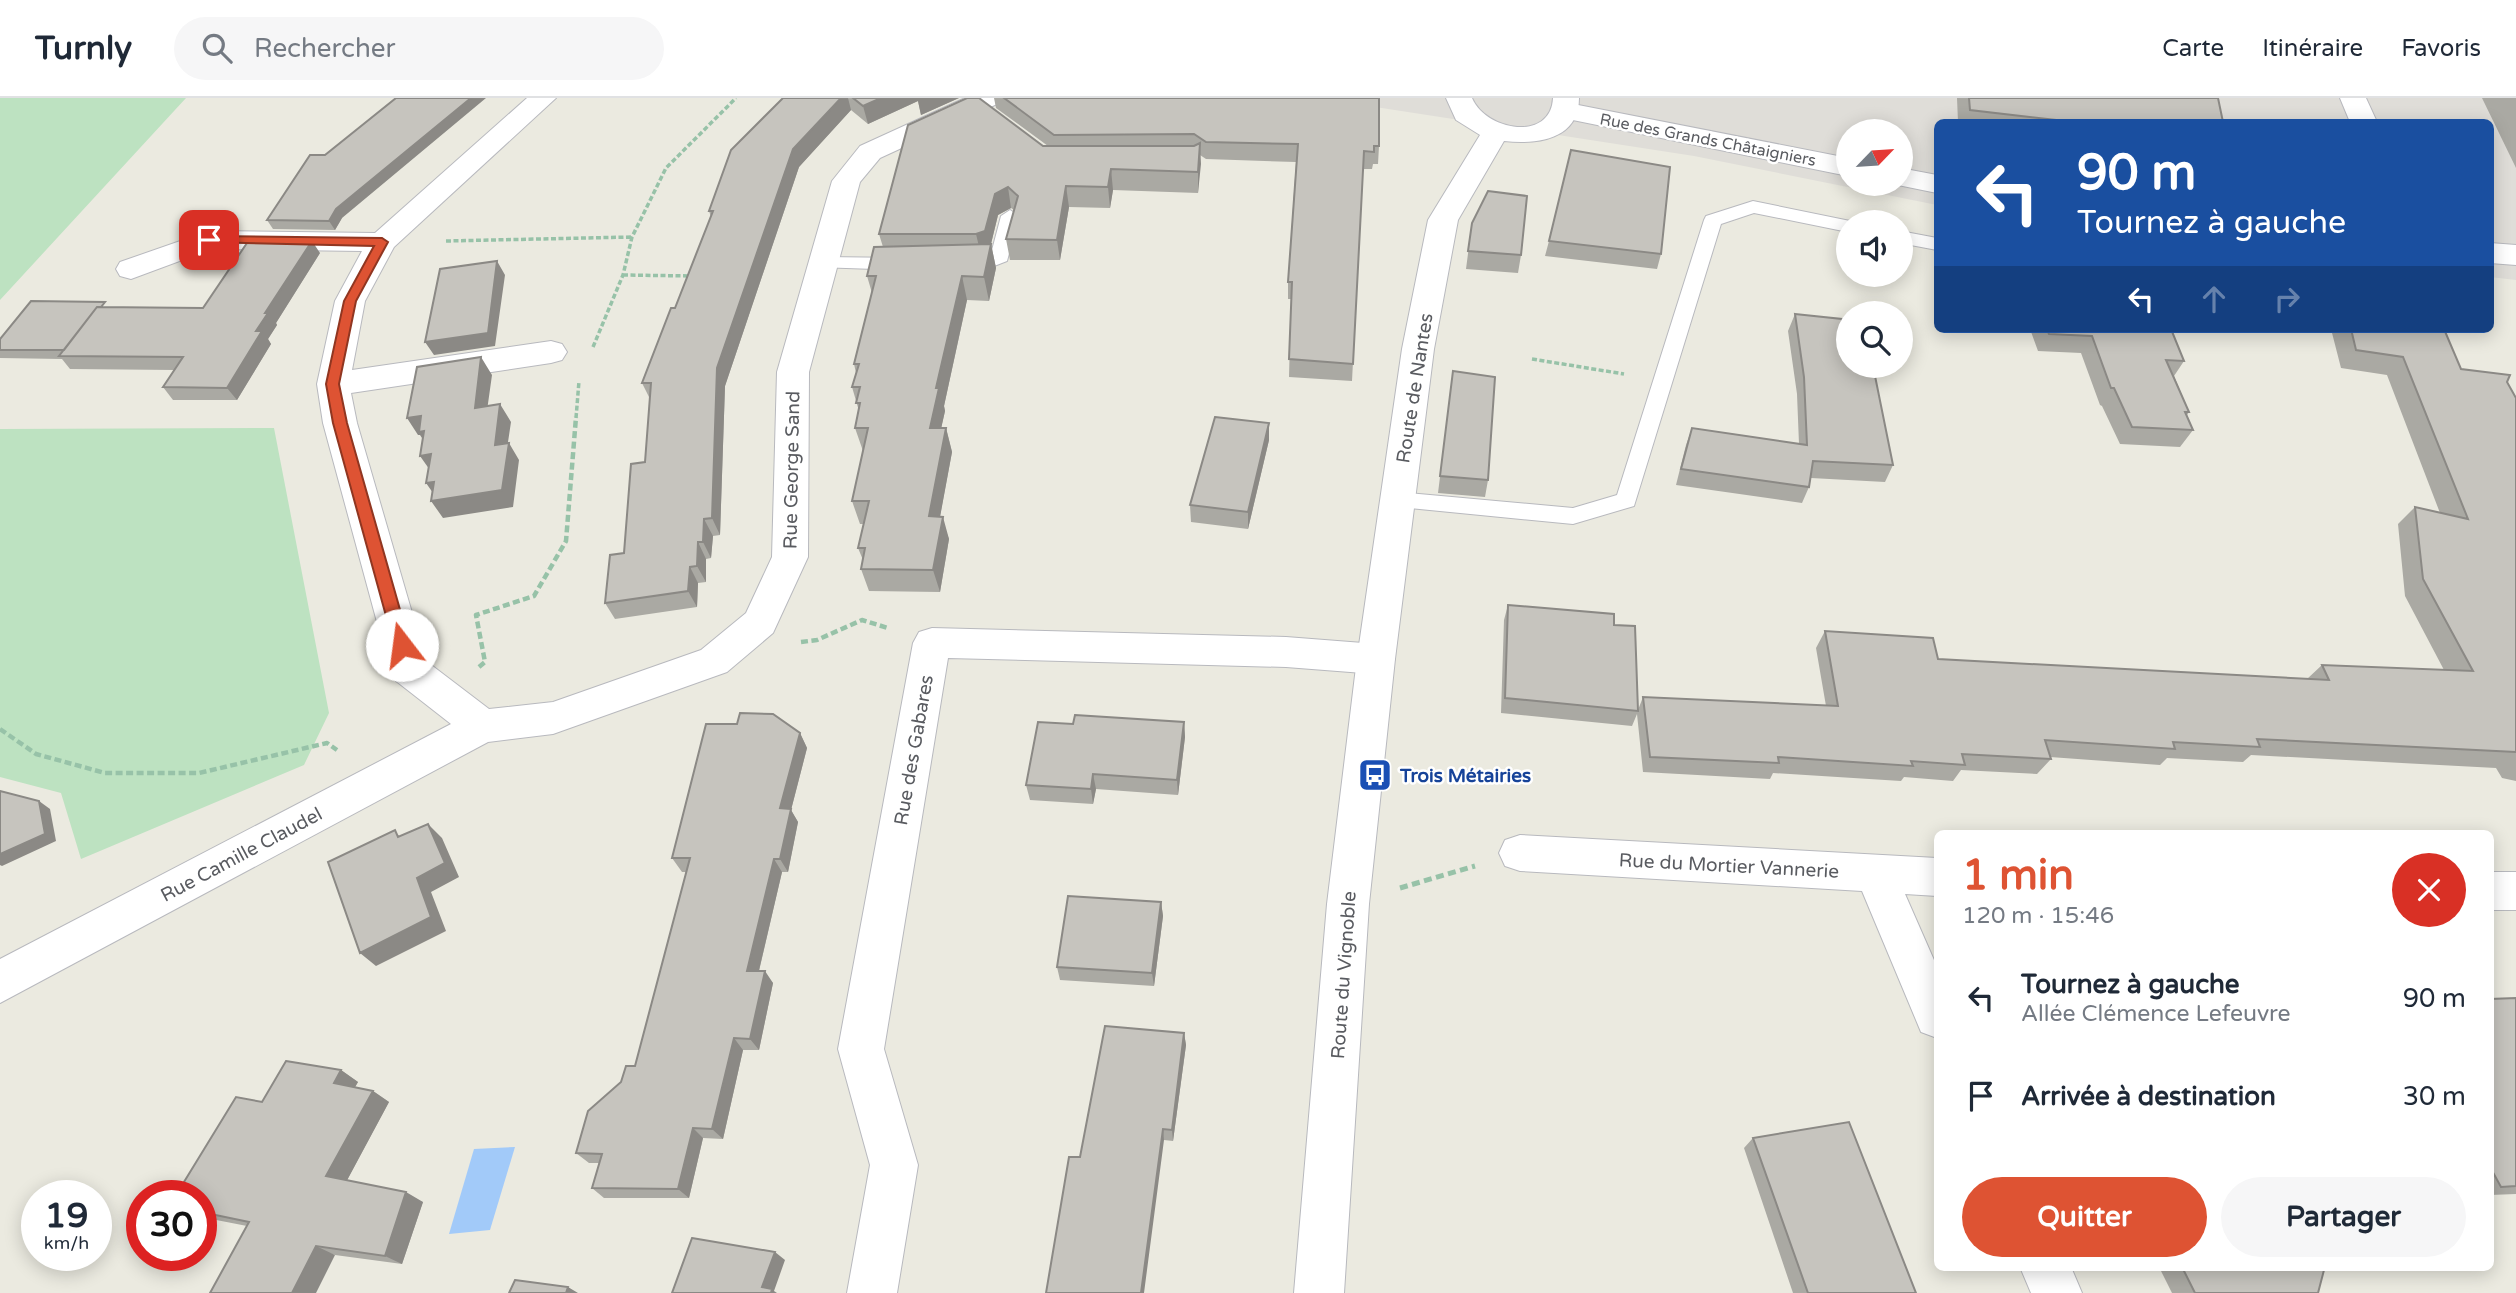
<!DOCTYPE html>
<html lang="fr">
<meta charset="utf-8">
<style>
body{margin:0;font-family:"Varela Round",sans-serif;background:#f6f6f7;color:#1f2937;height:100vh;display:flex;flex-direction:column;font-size:26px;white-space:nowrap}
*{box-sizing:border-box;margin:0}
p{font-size:23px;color:#747a83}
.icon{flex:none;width:38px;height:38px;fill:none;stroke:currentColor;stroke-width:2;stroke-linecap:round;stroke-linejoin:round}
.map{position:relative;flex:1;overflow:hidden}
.panel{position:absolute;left:1934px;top:732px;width:560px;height:441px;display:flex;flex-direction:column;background:#fff;border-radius:10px;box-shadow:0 4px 18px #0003}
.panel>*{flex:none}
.banner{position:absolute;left:1934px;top:21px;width:560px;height:214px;border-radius:10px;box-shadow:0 4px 18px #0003;background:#1a4fa0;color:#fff;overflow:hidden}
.needle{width:46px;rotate:65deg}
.tools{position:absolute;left:1836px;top:21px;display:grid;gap:14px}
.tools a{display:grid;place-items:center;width:77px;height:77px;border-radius:50%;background:#fff;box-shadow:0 4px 18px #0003;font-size:35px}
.speed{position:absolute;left:21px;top:1082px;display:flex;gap:14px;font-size:35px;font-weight:700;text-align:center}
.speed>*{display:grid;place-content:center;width:91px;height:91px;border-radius:50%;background:#fff;box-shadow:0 4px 18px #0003;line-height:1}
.speed small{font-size:18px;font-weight:400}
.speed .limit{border:10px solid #d22;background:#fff;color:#111}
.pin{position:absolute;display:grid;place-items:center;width:60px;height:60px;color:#fff;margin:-30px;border-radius:14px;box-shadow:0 4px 10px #0006}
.me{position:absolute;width:77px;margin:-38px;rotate:345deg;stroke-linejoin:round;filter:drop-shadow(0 0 5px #0008)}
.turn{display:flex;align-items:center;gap:24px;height:147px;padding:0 28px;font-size:32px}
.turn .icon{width:91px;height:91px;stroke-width:2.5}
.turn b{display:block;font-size:49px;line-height:60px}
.lanes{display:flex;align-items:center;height:66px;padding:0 28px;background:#0003;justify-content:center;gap:35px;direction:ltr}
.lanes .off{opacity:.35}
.round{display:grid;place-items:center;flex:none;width:74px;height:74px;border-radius:37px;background:#f6f6f7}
.summary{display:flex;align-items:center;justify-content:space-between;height:119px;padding:0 28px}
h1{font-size:42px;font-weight:700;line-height:52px;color:#de5333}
.action{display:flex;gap:14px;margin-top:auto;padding:14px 28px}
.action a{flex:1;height:80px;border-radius:42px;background:#de5333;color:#fff;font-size:28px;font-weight:700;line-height:80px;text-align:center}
.action a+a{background:#f6f6f7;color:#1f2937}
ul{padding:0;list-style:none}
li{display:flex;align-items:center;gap:21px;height:98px;padding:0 28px}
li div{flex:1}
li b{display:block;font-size:26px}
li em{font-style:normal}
header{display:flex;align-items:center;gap:42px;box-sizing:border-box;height:98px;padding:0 35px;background:#fff;border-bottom:2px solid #e0e1e3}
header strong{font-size:33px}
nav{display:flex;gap:38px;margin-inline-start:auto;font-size:24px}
.search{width:490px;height:63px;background:#f6f6f7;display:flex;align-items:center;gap:18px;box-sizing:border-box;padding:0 24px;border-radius:38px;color:#747a83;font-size:26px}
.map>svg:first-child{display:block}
.industrial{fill:#dfddd8;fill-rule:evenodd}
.green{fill:#bde2c1}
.water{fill:#a2caf9}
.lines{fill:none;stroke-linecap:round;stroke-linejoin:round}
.service-casing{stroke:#b8b9be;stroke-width:2}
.minor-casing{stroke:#b8b9be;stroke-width:2}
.tertiary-casing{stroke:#b8b9be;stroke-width:2}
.path-far2{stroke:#97c2a8;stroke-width:3.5;stroke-dasharray:5 2.5;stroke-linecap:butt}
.path-far1{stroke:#97c2a8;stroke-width:4.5;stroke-dasharray:7 3.5;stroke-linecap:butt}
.path{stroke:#97c2a8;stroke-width:5;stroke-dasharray:8 4.5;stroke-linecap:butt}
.service{fill:#fff;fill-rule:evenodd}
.minor{fill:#fff;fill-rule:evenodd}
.tertiary{fill:#fff;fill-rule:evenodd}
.wall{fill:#aaa9a3}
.shaded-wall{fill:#8b8985}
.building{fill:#c6c4be;stroke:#8b8985;stroke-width:2}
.route{fill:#de5333;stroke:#903621;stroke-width:2}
.labels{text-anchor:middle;stroke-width:5;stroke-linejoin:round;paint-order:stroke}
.far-street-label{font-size:16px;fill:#595b60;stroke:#fff}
.street-label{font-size:19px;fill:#595b60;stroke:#fff}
.transit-label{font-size:19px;font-weight:bold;fill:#164399;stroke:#fff;text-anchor:start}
</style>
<header>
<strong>Turnly</strong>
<div class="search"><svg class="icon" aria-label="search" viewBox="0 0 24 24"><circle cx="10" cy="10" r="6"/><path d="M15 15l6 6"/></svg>Rechercher</div>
<nav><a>Carte</a><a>Itinéraire</a><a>Favoris</a></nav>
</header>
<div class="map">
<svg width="2516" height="1195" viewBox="0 0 2516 1195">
<rect width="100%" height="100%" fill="#ebeae0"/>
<path class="industrial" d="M1317 0H2516V182L2490 179V24H1937V107L1694 58ZM1848 33H1900V86H1848Z"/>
<path class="green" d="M0 0H186L0 202Z
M274 330 329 615 304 667 81 761 61 695 0 679V331Z"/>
<path class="water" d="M515 1049 490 1132 449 1136 474 1051Z"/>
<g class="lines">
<defs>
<path id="service" d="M1753 103 1855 124H1848V134L1754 115 1721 126 1634 408 1573 426 1389 408 1386 402 1389 396 1397 394 1573 410 1617 397 1704 122 1706 118Z
M1010 112 1019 118 1007 163 984 172 954 170 951 166 954 162 981 160 991 156 1001 118Z
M1900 133 1937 140V152L1900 145Z
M824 159 904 160 914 166 904 172 817 169 814 165 817 161Z"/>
<path id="minor" d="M527 0H556L394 149 365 203 352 272 551 243 562 246 567 254 562 262 551 265 351 295 357 325 426 563 489 611 553 604 701 552 746 515 772 459 777 274 832 83 860 48 965 0H1000L997 6 880 60 860 84 809 274 808 459 773 535 727 574 553 636 488 644 0 905V861L451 626 396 583 390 572 323 325 317 286 335 203 362 153 212 151 131 181 120 178 116 171 120 164 209 133 375 135Z
M2340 0H2366L2377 24H2350Z
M1568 5 1848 60V78L1558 19 1554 13 1558 7Z
M1900 70 1937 77V95L1893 86H1900Z
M2490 145 2516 147V167L2490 165Z
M932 530 1286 539 1376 546 1389 550 1395 561 1389 572 1376 576 1286 569 948 560 884 951 918 1067 897 1195H847L870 1067 838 951 913 545 919 534Z
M1520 737 1937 760V798L1905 796 1937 869V940L1921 934 1862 793 1520 773 1505 768 1499 755 1505 742Z
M2490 774H2516V812H2490Z
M2020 1169H2071L2082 1195H2031Z"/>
<path id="tertiary" d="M1446 0H1472C1486 33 1551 44 1553 0H1579C1579 41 1538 47 1504 43L1458 122 1434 251 1395 561 1369 806 1344 1195H1294L1327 806 1357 561 1402 251 1428 122 1480 37 1456 22Z"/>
</defs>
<use href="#service" class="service-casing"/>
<use href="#minor" class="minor-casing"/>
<use href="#tertiary" class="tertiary-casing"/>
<path class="path-far2" d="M446 143 632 139
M623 177 693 178
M593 249 623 177 632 139 666 70 736 0
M1532 261 1624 276
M576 320 579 283"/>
<path class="path-far1" d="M801 544 817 542 862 522 888 530
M479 569 485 564 476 517 534 498 566 443 576 319
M0 631 36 656 105 675H199L327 645 337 652"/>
<path class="path" d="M1400 790 1475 768"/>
<use href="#service" class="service"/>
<use href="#minor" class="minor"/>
<use href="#tertiary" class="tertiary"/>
</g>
<path class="wall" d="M783 0H959L921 17 918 3 868 26 851 12 799 69 725 288 720 437 713 438 711 460 706 461V484L698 485 697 509 615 521 605 505 624 455 645 364 650 301 642 285 675 210 711 119 709 113Z
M994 0H1379V48L1378 66H1373L1372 71H1363L1352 283 1289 279 1291 201H1288V184L1296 64 1206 61 1200 57 1198 95 1113 92 1110 110 1069 109 1060 162H1010L1006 141 1014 112 1011 110 998 117 991 146 996 170 989 203 967 202 944 308 945 313 941 330H946L952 354 940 418 949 441 940 494 869 493 861 471 863 462 858 450 864 426H860L852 403 863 353 855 330 859 313 852 289 856 275 854 266 872 195 867 178 883 149 879 136 1043 48H1048L996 10Z
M1957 0H2218L2223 24H1958Z
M2482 0H2516V70Z
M342 120 335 132 273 131 267 122Z
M1472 125 1521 157 1518 175 1466 171Z
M1549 143 1661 156 1657 171 1545 158Z
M320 155 276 225 277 227 268 241 271 246 237 302H173L163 289 175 272 70 271 62 261 0 260V241L109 209 203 210Z
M1795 216 1845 237 1893 367 1885 384 1811 380 1809 389 1802 405 1676 387 1686 347 1692 330 1799 346 1797 296 1788 233Z
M2030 231H2171L2184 263 2174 278 2189 314 2187 317 2193 332 2180 349 2120 346 2102 308 2100 307 2081 255 2038 253Z
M2331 231H2444L2461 271 2507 284 2516 300V683L2502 680 2496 670 2251 657 2243 664 2167 660 2160 667 2050 659 2051 661 2037 676 1961 672 1953 683 1904 679 1901 683 1773 675 1770 681 1643 674 1637 616 1632 628 1501 615 1504 522 1508 507 1614 527 1638 612 1643 599 1826 608 1816 550 1825 533 1938 561 2307 581 2322 567 2444 572 2405 498 2398 426 2415 409 2440 415 2387 277 2341 270Z
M1451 290 1488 382 1485 399 1438 395Z
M1269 325V342L1248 431 1191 424 1190 407Z
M1184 624 1185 639 1178 697 1096 691 1093 706 1030 702 1026 687 1073 626Z
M800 635 807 650 791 712 798 724 788 774H782L759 873 773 885 759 952H743L723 1041 703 1040 689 1100H604L592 1090 599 1065H589L576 1055 621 984 635 968 686 774H682L672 760Z
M1161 804 1163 818 1154 888 1060 882 1057 869Z
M2516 900V1096L2490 1097V901Z
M1184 935 1186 947 1173 1043 1164 1042 1080 1059Z
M341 972 358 984 355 989 373 993 389 1004 347 1082 423 1104 402 1166 335 1157 247 1128 201 1119V1097L262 1004Z
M1753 1040 1916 1195H1793L1744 1050Z
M2159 1169H2322L2318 1195H2172Z"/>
<path class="shaded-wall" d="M471 0H486L342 120 335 132 329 123 336 111Z
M841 0H848L851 12 799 69 725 288 720 437 712 420 717 270 793 51Z
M881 0H959L921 17 918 3 868 26 863 8Z
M1200 45 1201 66 1198 95V74Z
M1111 71 1113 92 1110 110 1108 89Z
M1066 88 1069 109 1060 162 1057 142Z
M1008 89 1011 110 998 117 989 154 981 157 976 136 995 96Z
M312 143 320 155 276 225 277 227 268 241 271 246 237 302 227 290 265 215Z
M991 146 996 170 989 203 984 179Z
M497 163 505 177 495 248 434 257 425 244Z
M962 178 967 202 944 308 945 313 936 354 930 330 936 290Z
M481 259 492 277 485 327 475 310Z
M500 306 511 324 505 364 495 347Z
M421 318 430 352 420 337H418L407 320Z
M1269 325V342L1248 431V414Z
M946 330 952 354 936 441 929 418Z
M509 345 519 362 513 409 443 420 431 403 438 402 426 385Z
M431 356 432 375 420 358Z
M943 419 949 441 940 494 933 472Z
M704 421 713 438 711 460 703 444Z
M698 444 706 461V484L697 468Z
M690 469 698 485 697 509 688 493Z
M1184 624 1185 639 1178 697 1177 682Z
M800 635 807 650 791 712 798 724 788 774 780 761V710Z
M1093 676 1096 691 1093 706 1091 691Z
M39 703 50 711 56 743 2 768 0 767V756Z
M428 726 442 740 459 779 431 794 446 833 376 868 360 855 417 780Z
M774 761 782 774 756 885 747 873Z
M1161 804 1163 818 1154 888 1152 875Z
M765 873 773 885 759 952 750 941Z
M1184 935 1186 947 1173 1043 1172 1032Z
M734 940 743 952 723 1041 712 1031Z
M341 972 358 984 351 996 334 985Z
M373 993 389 1004 344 1088 326 1078Z
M693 1030 703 1040 689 1100 678 1091Z
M1163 1031 1164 1042 1144 1195H1141Z
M406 1094 423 1104 402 1166 385 1158Z
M316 1148 335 1157 316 1195H292Z
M775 1154 785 1162 774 1193 777 1195H770L762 1189Z
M568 1189 578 1195H566Z"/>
<path class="building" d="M396 0H471L336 111 329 123 267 122 310 57H325Z
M783 0H841L793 51 717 270 712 420 704 421 703 444H698L697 468 690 469 688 493 605 505 610 457 624 455 631 366 645 364 651 285H642L671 210H675L713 113H709L731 52Z
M853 0H881L863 8Z
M967 0H979L1043 48H1194L1200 45 1198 74 1111 71 1108 89 1066 88 1057 142 1006 141 1018 98 1008 89 995 96 985 133 976 136H879L908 27Z
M1004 0H1379V48H1374V54L1364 53 1353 266 1289 261 1292 184H1288L1298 46 1206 44 1194 36 1054 37Z
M1969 0H2218L2223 24H2074L1970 12Z
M1571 52 1670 69 1661 156 1549 143Z
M1488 93 1527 98 1521 157 1468 153 1472 125Z
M249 142 312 143 265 215H268L256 233H262L227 290 163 289 183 259 59 258 97 209 203 210Z
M991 146 984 179 962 178 936 290H939L930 330H946L929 418 943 419 933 472 861 471 865 450H858L869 403H852L868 330H855L860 305H856L860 289H852L859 266H854L876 178H867L874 149Z
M497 163 488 235 425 244 440 171Z
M31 203 105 204 101 209H97L64 252H0V241Z
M1795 216 1842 221 1845 237H1848V268H1873L1893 367 1813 363 1809 389 1681 371 1692 330 1807 347 1804 279Z
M2047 231H2171L2184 263 2166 262 2189 314H2185L2193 332 2132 329 2114 290H2111L2092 238 2049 236Z
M2351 231H2444L2461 271 2510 277 2507 284 2516 300V654L2257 641 2260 649 2173 644 2175 651 2045 642 2051 661 1962 656 1965 667 1911 663 1913 668 1778 659 1779 665 1650 659 1643 599 1838 608 1825 533 1933 540 1938 561 2329 582 2322 567 2473 573 2423 481 2415 409 2468 421 2403 259 2356 252Z
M481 259 475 310 500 306 495 347 509 345 502 392 431 403 434 384 426 385 431 356 420 358 424 333 419 334 421 318 407 320 417 269Z
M1453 273 1495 279 1488 382 1440 378Z
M1215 319 1269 325 1248 414 1190 407Z
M1508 507 1614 516V527L1635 528 1638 613 1505 600Z
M740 615 773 616 800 635 780 710 791 711 780 761H774L747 873H765L750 941 734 940 712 1031 693 1030 678 1091 592 1090 602 1056 576 1055 588 1013 621 984 626 968H635L690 760H672L706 626H737Z
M1075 617 1184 624 1177 682 1093 676 1091 691 1026 687 1038 624 1073 626Z
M0 693 39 703 45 736 0 756Z
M428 726 445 765 417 780 431 819 360 855 328 764 395 732 398 739Z
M1068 798 1161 804 1152 875 1057 869Z
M2516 900V1088L2501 1089 2490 1069V901Z
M1105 928 1184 935 1172 1032 1163 1031 1141 1195H1046L1069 1059H1080Z
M286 963 341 972 334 985 373 993 326 1078 406 1094 385 1158 316 1148 292 1195H210L249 1124 201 1114V1097H176L236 999 262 1004Z
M1849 1024 1916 1195H1808L1753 1040Z
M692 1140 775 1154 762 1189 772 1191 771 1195H672Z
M2182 1169H2322L2324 1172 2318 1195H2195Z
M515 1182 568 1189 566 1195H509Z"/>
<path class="route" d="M209 138 382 140 388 144 356 203 339 286 347 325 410 547 408 551 402 553 394 547 333 325 326 286 344 203 374 148 205 144 203 142Z"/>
<defs>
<symbol id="bus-square" viewBox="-11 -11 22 22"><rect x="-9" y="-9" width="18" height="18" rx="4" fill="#1a4fb4" stroke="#fff"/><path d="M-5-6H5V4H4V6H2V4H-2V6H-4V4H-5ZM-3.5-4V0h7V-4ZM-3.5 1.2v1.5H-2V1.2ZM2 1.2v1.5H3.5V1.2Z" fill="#fff"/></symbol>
</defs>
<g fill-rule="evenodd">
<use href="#bus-square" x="1356" y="658" width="38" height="38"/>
</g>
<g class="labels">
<g class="far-street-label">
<text transform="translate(1708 41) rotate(11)" y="6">Rue des Grands Châtaigniers</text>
</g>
<g class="street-label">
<text transform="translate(1414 290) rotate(-81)" y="7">Route de Nantes</text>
<text transform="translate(791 372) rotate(-89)" y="7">Rue George Sand</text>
<text transform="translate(913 652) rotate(-80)" y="7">Rue des Gabares</text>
<text transform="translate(241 756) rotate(-28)" y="7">Rue Camille Claudel</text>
<text transform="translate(1729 767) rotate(3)" y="7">Rue du Mortier Vannerie</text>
<text transform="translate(1343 877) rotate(-86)" y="7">Route du Vignoble</text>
</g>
<g class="transit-label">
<text x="1400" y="684">Trois Métairies</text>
</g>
</g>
</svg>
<div class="tools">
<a><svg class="needle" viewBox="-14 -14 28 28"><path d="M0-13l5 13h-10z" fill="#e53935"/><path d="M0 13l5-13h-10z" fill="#747a83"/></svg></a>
<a><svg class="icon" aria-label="sound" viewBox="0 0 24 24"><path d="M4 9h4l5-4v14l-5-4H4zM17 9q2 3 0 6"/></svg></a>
<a><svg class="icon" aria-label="search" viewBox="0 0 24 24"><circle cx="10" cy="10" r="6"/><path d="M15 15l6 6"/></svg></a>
</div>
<div class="speed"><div>19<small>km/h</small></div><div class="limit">30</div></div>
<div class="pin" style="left:209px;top:142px;background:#d93025"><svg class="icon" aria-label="arrive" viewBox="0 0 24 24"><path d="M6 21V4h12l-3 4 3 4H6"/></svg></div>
<svg class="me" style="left:402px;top:547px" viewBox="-20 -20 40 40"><circle r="19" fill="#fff"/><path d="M0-13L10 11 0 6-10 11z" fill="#de5333"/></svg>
<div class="banner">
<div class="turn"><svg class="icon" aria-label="left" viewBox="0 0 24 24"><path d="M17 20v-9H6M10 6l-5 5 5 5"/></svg><div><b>90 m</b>Tournez à gauche</div></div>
<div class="lanes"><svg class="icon" aria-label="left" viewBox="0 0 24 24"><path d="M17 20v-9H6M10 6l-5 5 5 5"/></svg><svg class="icon off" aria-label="ahead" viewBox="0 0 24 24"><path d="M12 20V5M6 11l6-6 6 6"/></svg><svg class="icon off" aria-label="right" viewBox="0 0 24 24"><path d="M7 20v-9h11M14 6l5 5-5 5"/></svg></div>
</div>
<section class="panel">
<div class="summary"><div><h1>1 min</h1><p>120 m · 15:46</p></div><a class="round" style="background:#d93025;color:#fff"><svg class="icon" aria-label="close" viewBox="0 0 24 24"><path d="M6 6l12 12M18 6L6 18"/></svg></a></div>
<ul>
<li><svg class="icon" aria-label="left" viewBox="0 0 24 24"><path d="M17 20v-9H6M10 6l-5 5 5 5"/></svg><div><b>Tournez à gauche</b><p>Allée Clémence Lefeuvre</p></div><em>90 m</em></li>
<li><svg class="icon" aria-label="arrive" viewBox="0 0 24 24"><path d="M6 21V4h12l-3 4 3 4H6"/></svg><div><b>Arrivée à destination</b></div><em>30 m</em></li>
</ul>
<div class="action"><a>Quitter</a><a>Partager</a></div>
</section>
</div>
